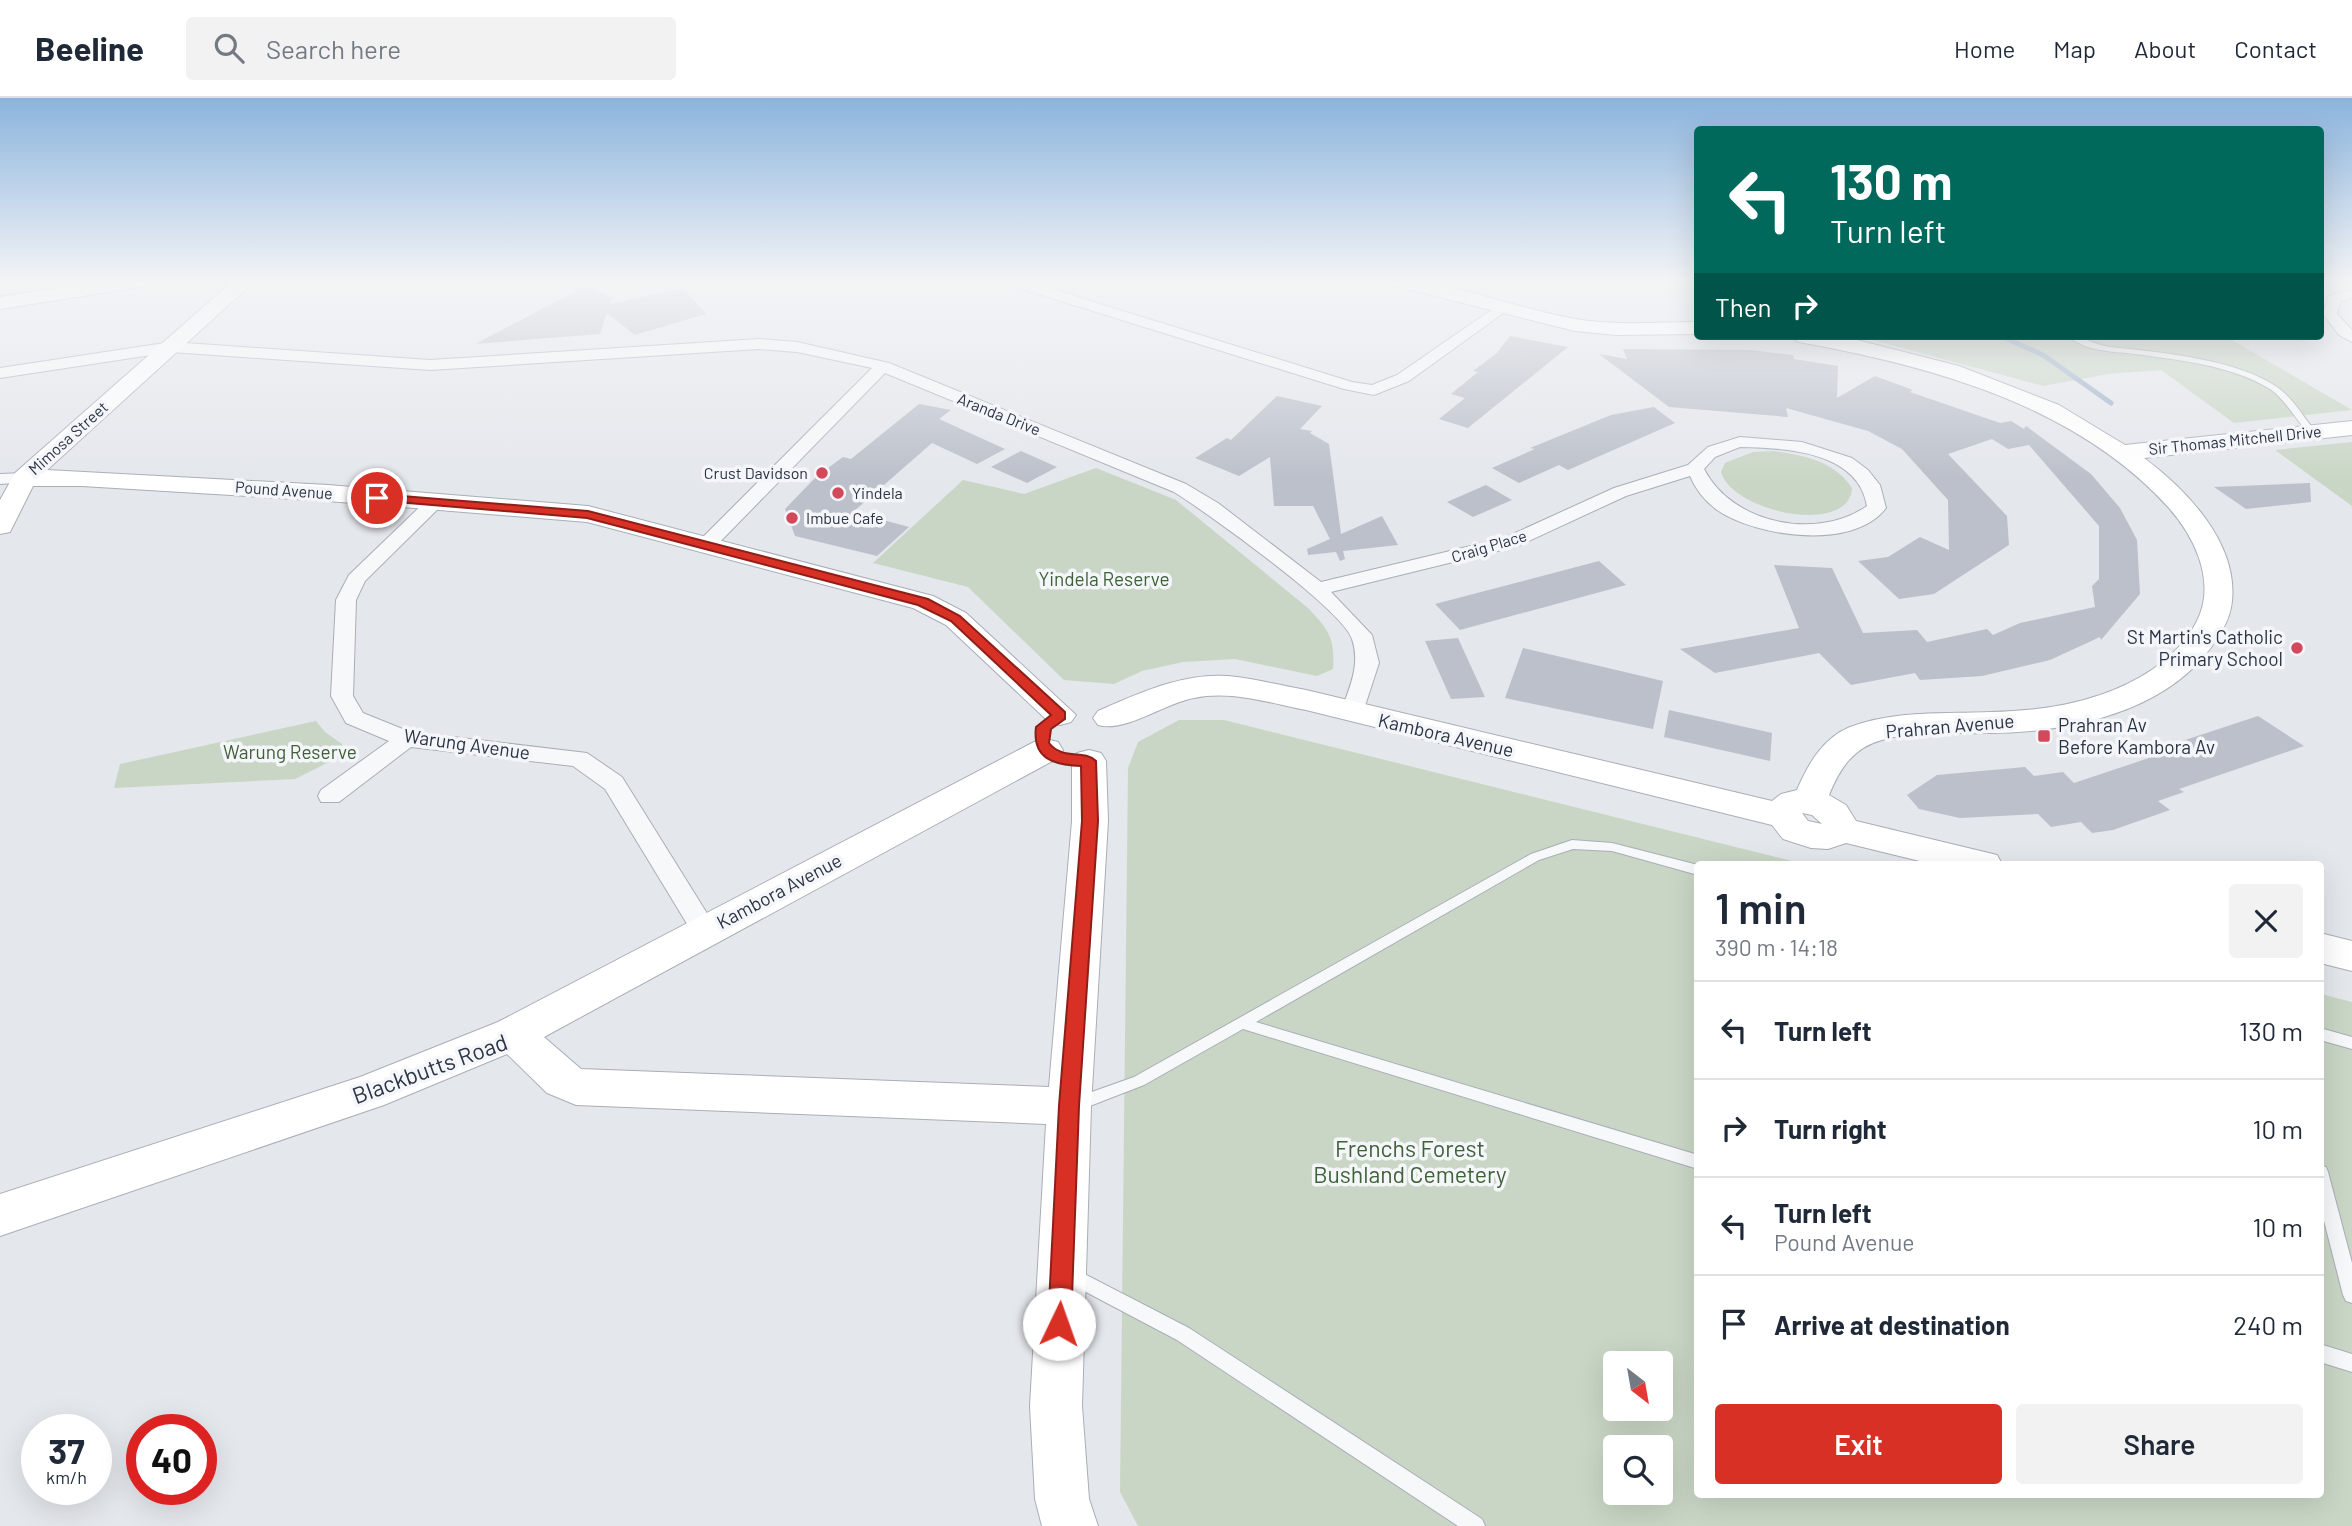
<!DOCTYPE html>
<meta charset="utf-8">
<style>
body{margin:0;font-family:Barlow,sans-serif;background:#f2f2f3;color:#1f2937;height:100vh;display:flex;flex-direction:column;font-size:26px;white-space:nowrap}
*{box-sizing:border-box;margin:0}
p{font-size:23px;color:#747a83}
.icon{flex:none;width:38px;height:38px;fill:none;stroke:currentColor;stroke-width:2;stroke-linecap:round;stroke-linejoin:round}
.map{position:relative;flex:1;overflow:hidden}
.sheet{position:absolute;left:1694px;top:763px;width:630px;height:637px;display:flex;flex-direction:column;background:#fff;border-radius:7px;box-shadow:0 7px 28px #0002}
.sheet>*{flex:none}
.top-card{position:absolute;left:1694px;top:28px;width:630px;height:214px;border-radius:7px;box-shadow:0 7px 28px #0002;background:#00695c;color:#fff;overflow:hidden}
.needle{width:46px;rotate:149deg}
.fabs{position:absolute;left:1603px;top:1253px;display:grid;gap:14px}
.fabs a{display:grid;place-items:center;width:70px;height:70px;border-radius:7px;background:#fff;box-shadow:0 7px 28px #0002;font-size:35px}
.speed{position:absolute;left:21px;top:1316px;display:flex;gap:14px;font-size:35px;font-weight:700;text-align:center}
.speed>*{display:grid;place-content:center;width:91px;height:91px;border-radius:50%;background:#fff;box-shadow:0 7px 28px #0002;line-height:1}
.speed small{font-size:18px;font-weight:400}
.speed .limit{border:10px solid #d22;background:#fff;color:#111}
.pin{position:absolute;display:grid;place-items:center;width:60px;height:60px;color:#fff;margin:-30px;border:4px solid #fff;border-radius:50%;box-shadow:0 2px 7px #0007}
.me{position:absolute;width:77px;margin:-38px;rotate:3deg;stroke-linejoin:round;filter:drop-shadow(0 0 5px #0008)}
.turn{display:flex;align-items:center;gap:24px;height:147px;padding:0 21px;font-size:32px}
.turn .icon{width:91px;height:91px;stroke-width:2.5}
.turn b{display:block;font-size:49px;line-height:60px}
.then{display:flex;align-items:center;height:66px;padding:0 21px;background:#0003;gap:14px;font-size:26px}
.round{display:grid;place-items:center;flex:none;width:74px;height:74px;border-radius:7px;background:#f2f2f3}
.summary{display:flex;align-items:center;justify-content:space-between;height:119px;padding:0 21px}
h1{font-size:42px;font-weight:600;line-height:52px}
.cta{display:flex;gap:14px;margin-top:auto;padding:14px 21px}
.cta a{flex:1;height:80px;border-radius:7px;background:#d93025;color:#fff;font-size:28px;font-weight:600;line-height:80px;text-align:center}
.cta a+a{background:#f2f2f3;color:#1f2937}
ul{padding:0;list-style:none}
li{display:flex;align-items:center;gap:21px;height:98px;padding:0 21px;border-top:2px solid #e0e1e3}
li div{flex:1}
li b{display:block;font-size:26px}
li em{font-style:normal}
header{display:flex;align-items:center;gap:42px;box-sizing:border-box;height:98px;padding:0 35px;background:#fff;border-bottom:2px solid #e0e1e3}
header strong{font-size:33px}
nav{display:flex;gap:38px;margin-inline-start:auto;font-size:24px}
.search{width:490px;height:63px;background:#f2f2f3;display:flex;align-items:center;gap:18px;box-sizing:border-box;padding:0 24px;border-radius:7px;color:#747a83;font-size:26px}
.map>svg:first-child{display:block}
.green{fill:#c9d6c5;fill-rule:evenodd}
.lines{fill:none;stroke-linecap:round;stroke-linejoin:round}
.stream{stroke:#9fb4cc;stroke-width:5}
.building{fill:#bbc0ca}
.lane-casing{stroke:#a9aeb7;stroke-width:2}
.street-casing{stroke:#a9aeb7;stroke-width:2}
.secondary-casing{stroke:#a9aeb7;stroke-width:2}
.lane{fill:#f7f8fa;fill-rule:evenodd}
.street{fill:#f7f8fa;fill-rule:evenodd}
.secondary{fill:#fff;fill-rule:evenodd}
.route{fill:#d93025;stroke:#8d1f18;stroke-width:2}
.poi-dot{fill:#d1495b;stroke:#f4f6f9;stroke-width:2.5}
.labels{text-anchor:middle;stroke-width:7;stroke-linejoin:round;paint-order:stroke}
.far-street-label{font-size:16px;fill:#2b3445;stroke:#f4f6f9}
.far-poi-label{font-size:16px;fill:#2b3445;stroke:#f4f6f9;text-anchor:start}
.park-label{font-size:19px;fill:#3f6138;stroke:#f4f6f9}
.poi-label{font-size:19px;fill:#2b3445;stroke:#f4f6f9;text-anchor:end}
.street-label{font-size:19px;fill:#2b3445;stroke:#f4f6f9}
.near-street-label{font-size:23px;fill:#2b3445;stroke:#f4f6f9}
.near-park-label{font-size:23px;fill:#3f6138;stroke:#f4f6f9}
</style>
<header>
<strong>Beeline</strong>
<div class="search"><svg class="icon" aria-label="search" viewBox="0 0 24 24"><circle cx="10" cy="10" r="6"/><path d="M15 15l6 6"/></svg>Search here</div>
<nav><a>Home</a><a>Map</a><a>About</a><a>Contact</a></nav>
</header>
<div class="map">
<svg width="2352" height="1428" viewBox="0 0 2352 1428">
<rect width="100%" height="100%" fill="#e4e7ec"/>
<path class="green" d="M1858 238H2225L2352 312 2234 325 2161 272 2108 276 2043 288Z
M2352 344V408L2275 352Z
M1773 353C1803 357 1835 363 1852 390 1850 438 1733 415 1721 374L1725 365 1753 354Z
M1096 370 1176 402 1308 510C1329 532 1335 540 1333 571L1317 578 1235 561 1183 564 1142 573 1114 586 1064 582 968 489 873 465 963 382 1024 396Z
M1179 622H1224L1804 766H1698V1396H2320L2321 896 2352 904V1428H1138L1120 1394 1128 670 1138 644ZM1615 1265H1661V1311H1615ZM1615 1349H1661V1395H1615Z
M316 623 325 634 342 646 341 658 295 681 114 690 120 666Z"/>
<g class="lines">
<path class="stream" d="M2001 238 2043 257 2111 305"/>
</g>
<path class="building" d="M584 189 612 199 610 206 683 190 706 216 635 237 607 215 600 236 475 246Z
M1510 238 1568 249 1468 330 1439 321 1465 300 1451 296 1478 274 1473 273 1497 255Z
M1623 251 1750 252 1793 257 1794 261 1838 268 1837 300 1875 278 1913 292 1910 294 2000 325 2011 323 2024 331 2026 328 2091 376 2120 410 2137 442 2140 496 2101 542 2100 539 2050 562 1982 578 1920 582 1915 575 1851 587 1819 555 1715 575 1680 551 1799 530 1774 467 1832 470 1863 535 1917 532 1927 544 1987 531 1993 537 2020 525 2095 509 2092 488 2099 481V428L2029 347 2008 351 1992 341 1948 356 2007 418 2009 447 1934 496 1899 501 1858 463 1888 459 1920 439 1949 452 1948 402 1902 351 1868 333 1786 310 1788 319 1669 309 1599 256 1627 261Z
M1277 298 1322 308 1300 331 1312 333 1310 335 1329 346 1341 436 1382 418 1398 447 1343 453 1345 461 1340 463 1336 454 1308 457 1307 451 1330 441 1313 408H1274L1270 359 1239 378 1195 360 1227 340 1231 342Z
M919 306 951 312 939 321 1005 351 977 366 932 345 853 414 909 429 877 458 795 438 785 411 817 378 843 359 851 361Z
M1654 309 1675 325 1568 372 1559 367 1519 385 1492 370 1535 351 1530 350 1611 317Z
M1021 353 1057 369 1027 385 991 369Z
M2310 385 2311 404 2246 411 2214 389Z
M1486 387 1512 402 1473 419 1447 404Z
M1599 463 1626 487 1460 532 1435 506Z
M1458 540 1485 599 1451 601 1425 543Z
M1523 550 1663 583 1653 631 1505 600Z
M1669 612 1772 635 1770 663 1664 639Z
M2258 618 2304 648 2179 691 2184 694 2158 703 2170 712 2113 732 2092 735 2081 724 2051 729 2038 716 1960 720 1919 711 1907 697 1937 677 2025 669 2034 678 2063 674 2074 685 2182 649 2176 645Z"/>
<g class="lines">
<defs>
<path id="lane" d="M2068 238C2082 238 2095 247 2110 249 2159 254 2236 261 2277 289 2293 300 2304 320 2316 334L2309 336C2296 322 2286 302 2270 291 2231 267 2179 262 2135 256 2112 253 2087 254 2068 238Z
M1572 742 1612 745 1698 767V777L1612 753 1573 751 1539 762 1256 924 1698 1057V1071L1243 931 1144 987 1077 1013 1072 1011 1069 1006 1072 1001 1134 979 1531 756Z
M2320 930 2352 939V951L2320 942Z
M2320 1067 2326 1069 2328 1074 2352 1165V1205L2346 1203 2343 1197 2320 1107Z
M1071 1169 1189 1230 1482 1421 1485 1428H1458L1177 1242 1065 1183 1063 1177 1065 1171Z
M2320 1246 2352 1256V1274L2320 1264Z"/>
<path id="street" d="M990 181H1016L1039 187 1352 284 1372 287 1397 277 1497 208H1507L1509 211 1409 283 1374 297 1344 291Z
M2352 192V200L2340 204 2337 216 2352 232V244L2339 237 2323 216 2329 198Z
M759 241 797 244 889 265 1186 386 1218 405 1321 484 1504 440 1614 390 1688 367 1708 349 1740 339 1802 344 1852 360 1868 372 1880 387 1886 410C1854 453 1756 439 1717 412 1705 403 1696 392 1690 378L1626 398 1518 448 1331 494 1372 537 1379 565 1363 614 1360 619H1344L1341 614C1349 590 1361 567 1352 541 1342 511 1206 414 1174 394L885 275 714 450H700L697 446 700 442 872 270 797 254 759 251 430 272 171 254 0 280V270L171 244 430 262ZM1740 349C1786 350 1858 353 1867 408 1817 443 1732 426 1704 371L1715 359Z
M24 375 30 376 33 380 30 384 0 386V376Z
M434 399 443 405 440 409 365 483 356 502 353 598 363 615 410 634 587 655 622 679 713 825 717 832 713 839 704 842 695 839 605 691 573 668 411 649 339 704H321L318 698 321 692 389 643 346 625 331 598 336 502 349 477 428 401Z"/>
<path id="secondary" d="M112 181H162L152 187 0 211V199Z
M235 181H257L47 372 328 387 588 408 933 498 966 515 1076 617 1071 624 1060 627 1049 624 946 527 913 510 587 424 328 403 82 388H33L10 434 0 436V402L15 375Z
M1381 181C1448 181 1509 209 1575 221 1615 228 1657 224 1698 224V236L1616 237 1575 233 1384 185Z
M1788 238 1849 240 1959 268 2059 307 2125 347 2352 323V337L2144 360C2187 392 2238 445 2232 503 2230 527 2212 550 2196 567 2145 619 2058 635 1988 635 1953 636 1915 632 1882 642 1853 650 1840 670 1829 697L1846 707 1856 723 1997 757 2002 766H1932L1846 745 1828 751 1811 750 1783 741 1772 727 1306 612C1270 605 1231 592 1194 600 1165 605 1125 635 1098 627L1093 620 1098 613C1141 594 1189 572 1237 579 1260 582 1283 588 1306 592L1772 703 1781 696 1797 692C1808 666 1823 640 1850 629 1897 612 1943 616 1991 614 2047 613 2106 603 2153 571 2173 557 2191 539 2200 516 2214 479 2193 437 2169 410 2076 307 1931 268 1799 244ZM1802 715 1812 717 1822 726 1808 723Z
M1046 641 1058 644 1063 652 1058 660 544 939 581 971 1049 989 1072 723V663L1077 655 1089 652 1101 655 1106 663 1108 723 1091 1008 1082 1308 1089 1401 1098 1428H1042L1035 1401 1030 1308 1046 1026 576 1007 547 995 507 956 384 1007 0 1138V1096L360 979 498 924 1034 644Z
M2320 835 2352 843V873L2320 865Z"/>
</defs>
<use href="#lane" class="lane-casing"/>
<use href="#street" class="street-casing"/>
<use href="#secondary" class="secondary-casing"/>
<use href="#lane" class="lane"/>
<use href="#street" class="street"/>
<use href="#secondary" class="secondary"/>
</g>
<linearGradient id="sky" x2="0" y2="1"><stop stop-color="#8bb4dd"/><stop offset="0.48" stop-color="#f3f4f6"/><stop offset="1" stop-color="#f3f4f6" stop-opacity="0"/></linearGradient>
<rect width="2352" height="381" fill="url(#sky)"/>
<path class="route" d="M377 396 588 413 928 501 960 518 1065 614V621L1051 631 1049 645C1063 663 1085 651 1096 663L1098 723 1079 1008 1071 1226 1067 1234 1059 1237 1051 1234 1048 1226 1059 1008 1082 723 1081 668C1054 667 1032 661 1036 629L1051 617 951 523 918 507 587 420 373 402V397Z"/>
<g class="poi-dot">
<circle cx="822" cy="375" r="7"/>
<circle cx="838" cy="395" r="7"/>
<circle cx="792" cy="420" r="7"/>
<circle cx="2297" cy="550" r="7"/>
<rect x="2037" y="631" width="14" height="14" rx="3.5"/>
</g>
<g class="labels">
<g class="far-street-label">
<text transform="translate(999 316) rotate(22)" y="6">Aranda Drive</text>
<text transform="translate(68 340) rotate(-42)" y="6">Mimosa Street</text>
<text transform="translate(2235 342) rotate(-6)" y="6">Sir Thomas Mitchell Drive</text>
<text transform="translate(284 392) rotate(4)" y="6">Pound Avenue</text>
<text transform="translate(1489 448) rotate(-17)" y="6">Craig Place</text>
</g>
<g class="far-poi-label">
<text x="808" y="381" text-anchor="end">Crust Davidson</text>
<text x="852" y="401">Yindela</text>
<text x="806" y="426">Imbue Cafe</text>
</g>
<g class="park-label">
<text x="1104" y="488">Yindela Reserve</text>
<text x="290" y="661">Warung Reserve</text>
</g>
<g class="poi-label">
<text x="2283" y="546">St Martin's Catholic<tspan x="2283" dy="22">Primary School</tspan></text>
<text x="2058" y="634" text-anchor="start">Prahran Av<tspan x="2058" dy="22">Before Kambora Av</tspan></text>
</g>
<g class="street-label">
<text transform="translate(1950 628) rotate(-5)" y="7">Prahran Avenue</text>
<text transform="translate(1446 637) rotate(13)" y="7">Kambora Avenue</text>
<text transform="translate(467 646) rotate(8)" y="7">Warung Avenue</text>
<text transform="translate(779 793) rotate(-28)" y="7">Kambora Avenue</text>
</g>
<g class="near-street-label">
<text transform="translate(430 971) rotate(-20)" y="8">Blackbutts Road</text>
</g>
<g class="near-park-label">
<text x="1410" y="1059">Frenchs Forest<tspan x="1410" dy="26">Bushland Cemetery</tspan></text>
</g>
</g>
</svg>
<div class="fabs">
<a><svg class="needle" viewBox="-14 -14 28 28"><path d="M0-13l5 13h-10z" fill="#e53935"/><path d="M0 13l5-13h-10z" fill="#747a83"/></svg></a>
<a><svg class="icon" aria-label="search" viewBox="0 0 24 24"><circle cx="10" cy="10" r="6"/><path d="M15 15l6 6"/></svg></a>
</div>
<div class="speed"><div>37<small>km/h</small></div><div class="limit">40</div></div>
<div class="pin" style="left:377px;top:400px;background:#d93025"><svg class="icon" aria-label="arrive" viewBox="0 0 24 24"><path d="M6 21V4h12l-3 4 3 4H6"/></svg></div>
<svg class="me" style="left:1059px;top:1226px" viewBox="-20 -20 40 40"><circle r="19" fill="#fff"/><path d="M0-13L10 11 0 6-10 11z" fill="#d93025"/></svg>
<div class="top-card">
<div class="turn"><svg class="icon" aria-label="left" viewBox="0 0 24 24"><path d="M17 20v-9H6M10 6l-5 5 5 5"/></svg><div><b>130 m</b>Turn left</div></div>
<div class="then">Then<svg class="icon" aria-label="right" viewBox="0 0 24 24"><path d="M7 20v-9h11M14 6l5 5-5 5"/></svg></div>
</div>
<section class="sheet">
<div class="summary"><div><h1>1 min</h1><p>390 m · 14:18</p></div><a class="round"><svg class="icon" aria-label="close" viewBox="0 0 24 24"><path d="M6 6l12 12M18 6L6 18"/></svg></a></div>
<ul>
<li><svg class="icon" aria-label="left" viewBox="0 0 24 24"><path d="M17 20v-9H6M10 6l-5 5 5 5"/></svg><div><b>Turn left</b></div><em>130 m</em></li>
<li><svg class="icon" aria-label="right" viewBox="0 0 24 24"><path d="M7 20v-9h11M14 6l5 5-5 5"/></svg><div><b>Turn right</b></div><em>10 m</em></li>
<li><svg class="icon" aria-label="left" viewBox="0 0 24 24"><path d="M17 20v-9H6M10 6l-5 5 5 5"/></svg><div><b>Turn left</b><p>Pound Avenue</p></div><em>10 m</em></li>
<li><svg class="icon" aria-label="arrive" viewBox="0 0 24 24"><path d="M6 21V4h12l-3 4 3 4H6"/></svg><div><b>Arrive at destination</b></div><em>240 m</em></li>
</ul>
<div class="cta"><a>Exit</a><a>Share</a></div>
</section>
</div>
